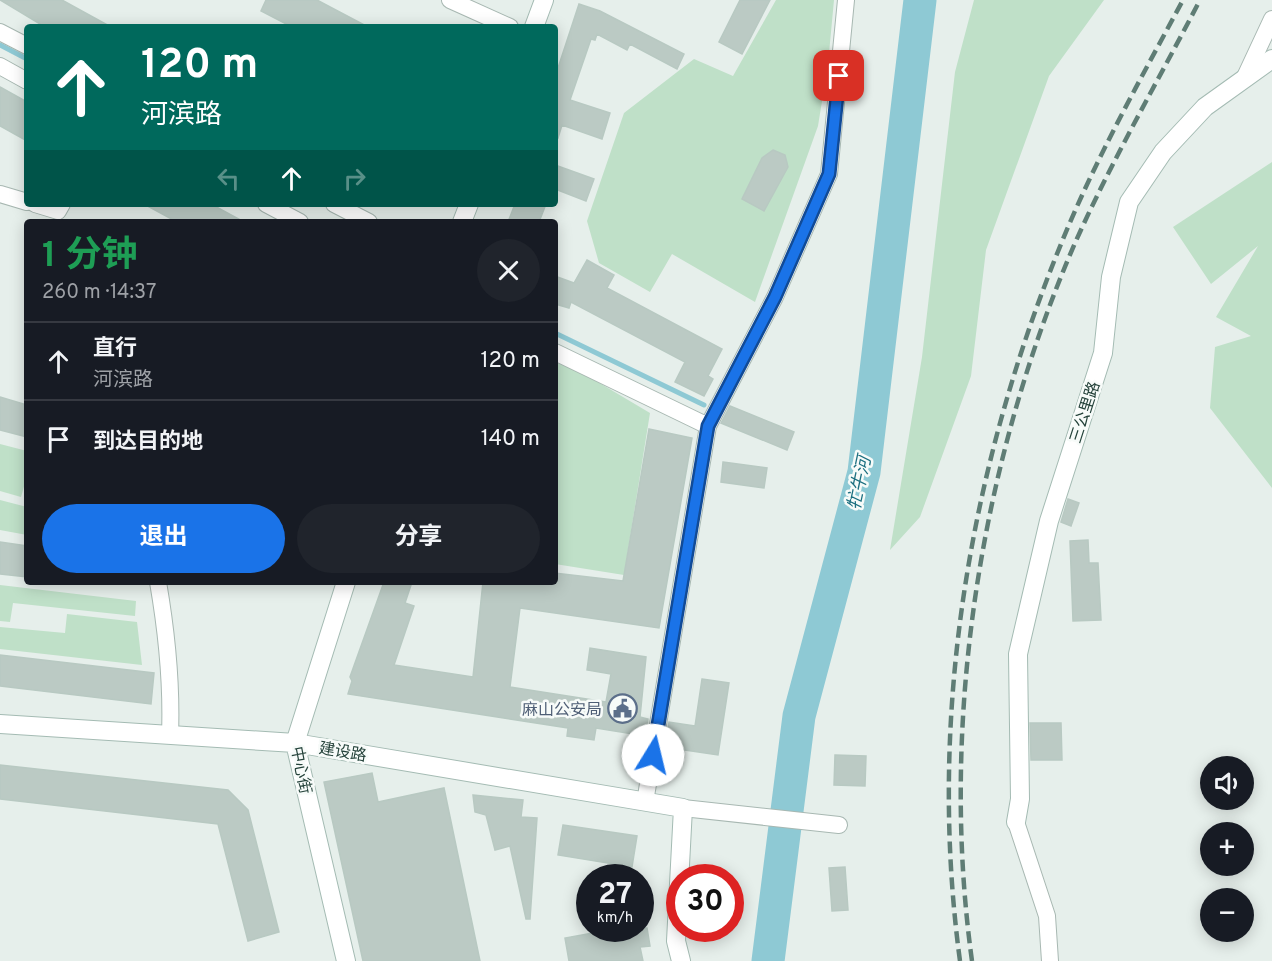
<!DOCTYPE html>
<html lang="zh">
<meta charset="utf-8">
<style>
body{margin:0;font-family:Overpass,"Noto Sans SC",sans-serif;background:#20242c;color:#f1f3f6;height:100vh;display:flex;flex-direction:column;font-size:22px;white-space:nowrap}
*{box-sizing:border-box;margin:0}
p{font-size:20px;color:#9ea1a6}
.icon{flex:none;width:33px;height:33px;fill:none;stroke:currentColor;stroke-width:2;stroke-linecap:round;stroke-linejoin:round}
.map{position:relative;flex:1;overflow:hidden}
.sheet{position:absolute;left:24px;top:219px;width:534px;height:366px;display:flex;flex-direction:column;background:#171b24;border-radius:6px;box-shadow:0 3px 15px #0003}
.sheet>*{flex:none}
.hud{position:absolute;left:24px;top:24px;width:534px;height:183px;border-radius:6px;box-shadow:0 3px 15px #0003;background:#00695c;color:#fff;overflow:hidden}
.fabs{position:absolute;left:1200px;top:756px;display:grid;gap:12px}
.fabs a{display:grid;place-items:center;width:54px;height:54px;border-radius:50%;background:#171b24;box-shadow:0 3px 15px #0003;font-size:30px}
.speed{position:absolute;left:576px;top:864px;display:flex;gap:12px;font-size:30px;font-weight:700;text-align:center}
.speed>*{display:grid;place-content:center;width:78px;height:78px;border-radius:50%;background:#171b24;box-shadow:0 3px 15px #0003;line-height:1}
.speed small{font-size:15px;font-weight:400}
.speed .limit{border:9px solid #d22;background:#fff;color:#111}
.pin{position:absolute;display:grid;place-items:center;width:51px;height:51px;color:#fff;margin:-26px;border-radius:12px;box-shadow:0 3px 9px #0006}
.me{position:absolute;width:66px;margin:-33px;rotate:9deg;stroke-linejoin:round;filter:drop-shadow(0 0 4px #0008)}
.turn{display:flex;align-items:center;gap:21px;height:126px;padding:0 18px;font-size:27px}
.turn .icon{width:78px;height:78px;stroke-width:2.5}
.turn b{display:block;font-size:42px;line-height:51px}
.lanes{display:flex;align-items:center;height:57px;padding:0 18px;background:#0003;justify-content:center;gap:30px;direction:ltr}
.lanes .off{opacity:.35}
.round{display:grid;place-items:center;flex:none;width:63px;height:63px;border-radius:32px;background:#20242c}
.summary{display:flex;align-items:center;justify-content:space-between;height:102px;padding:0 18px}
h1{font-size:36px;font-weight:700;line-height:45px;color:#1e9e55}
.cta{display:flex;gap:12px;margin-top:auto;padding:12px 18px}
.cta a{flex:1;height:69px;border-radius:36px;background:#1a73e8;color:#fff;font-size:24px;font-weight:700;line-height:69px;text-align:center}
.cta a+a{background:#20242c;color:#f1f3f6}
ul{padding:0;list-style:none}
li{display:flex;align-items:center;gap:18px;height:78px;padding:0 18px;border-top:2px solid #363941}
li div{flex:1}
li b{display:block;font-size:22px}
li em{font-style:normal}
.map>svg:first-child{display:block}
.green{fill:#bfe0c8}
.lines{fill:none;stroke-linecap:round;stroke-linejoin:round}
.stream{stroke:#8ec9d4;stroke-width:5}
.river{stroke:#8ec9d4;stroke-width:33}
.building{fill:#bbcac4;stroke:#b8c9c2;stroke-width:1.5}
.street-casing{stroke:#a8b8b2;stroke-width:18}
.secondary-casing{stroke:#a4bbb3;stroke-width:20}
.street{stroke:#fff;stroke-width:16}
.secondary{stroke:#fff;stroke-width:18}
.rail{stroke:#5f7d75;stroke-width:4.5;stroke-dasharray:12 6;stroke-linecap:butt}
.route-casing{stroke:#114b97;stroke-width:15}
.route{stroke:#1a73e8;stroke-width:10}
.labels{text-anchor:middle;stroke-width:5;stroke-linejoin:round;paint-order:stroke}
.street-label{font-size:16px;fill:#24423a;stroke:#f7fbf9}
.service-label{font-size:16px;fill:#4e5e75;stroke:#f7fbf9;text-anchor:end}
.water-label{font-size:18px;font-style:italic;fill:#1c6f80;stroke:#f7fbf9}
</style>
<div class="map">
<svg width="1272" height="961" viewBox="0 0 1272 961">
<rect width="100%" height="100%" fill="#e6efeb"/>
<path class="green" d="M776 0H834L828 64 818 126 755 302 672 254 650 292 599 263 587 221 624 113 694 59 733 76Z
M974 0H1104L1049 76 986 250 971 376 920 517 890 550 922 357 955 72Z
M1272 162V488L1210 408 1215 347 1251 336 1216 317 1258 246 1211 284 1173 227Z
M555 362 586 375 650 413 624 575 555 564Z
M0 444 27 451V476L21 497 0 491Z
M0 500 27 507V535L0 530Z
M0 585 136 601 135 616 13 603 10 622 0 621Z
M67 614 137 622 142 665 0 649V627L65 633Z"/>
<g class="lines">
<path class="stream" d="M0 45 27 59
M555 333 704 405"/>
<path class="river" d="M768 961 799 716 864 472 920 0"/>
</g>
<path class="building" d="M0 0H62L111 27H45Z
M266 0H317L368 27H292L261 11Z
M740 0H770L742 54 719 42Z
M579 4 600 11 684 54 677 69 630 44 627 50 597 34 595 40 591 39 570 100 610 113 602 139 562 125 558 138 555 137V77Z
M0 87 27 102V141L0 126Z
M773 150 785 155 788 167 764 211 742 199 762 158Z
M555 165 594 179 586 201 555 189Z
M144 204H211L244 222H177Z
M515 204H546L539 222H508Z
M587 260 614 275 607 288 722 349 708 376 713 379 704 396 675 382 685 362 571 302 569 308 555 304V276L574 283Z
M0 397 27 405V437L0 430Z
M730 406 794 432 787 450 721 423Z
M649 429 692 438 659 628 520 608 510 687 606 702 611 674 587 670 590 648 646 657 640 717 648 719 645 736 596 728 594 740 567 736 568 728 348 694 352 681 350 677 384 582H412L405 603 414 606 394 665 473 677 483 582H555V573L623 581Z
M723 462 767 468 764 488 721 482Z
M1068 499 1079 503 1071 526 1061 522Z
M1088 540 1089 563H1098L1101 620 1073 621 1070 541Z
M0 542 27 546V577L0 574Z
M0 655 154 673 151 704 0 686Z
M702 679 729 683 718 755 665 747 669 722 695 726Z
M1030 723H1061L1062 760H1031Z
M835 755 866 756 865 786 834 785Z
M0 765 228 790 248 810 279 932 248 941 218 824 0 799Z
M372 773 378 802 444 788 480 961H363L324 782Z
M473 795 523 800 521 817 537 818 530 919H526L510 846 495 850 486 815 475 812Z
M563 825 637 836 632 867 558 855Z
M845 867 848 910 832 911 829 868Z
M620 928H647L650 946 640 947 643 961H569L565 938Z"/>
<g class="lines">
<defs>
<path id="street" d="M450 0 510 27
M0 32 27 46
M0 66 27 81
M1244 79 1272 19
M0 194 27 202
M35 204 58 211 62 204
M266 204 300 222
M334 204 369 222
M555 352 708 426 645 802
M708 426 775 297 829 174 846 0
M158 582C167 634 172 682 170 735
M683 808 839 825
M1016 822 1047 916 1050 961"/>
<path id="secondary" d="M534 27 544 0
M462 222 469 204
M346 582 295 743 346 961
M0 724 295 743 683 808 676 941 681 961
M1016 822 1020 799 1018 654 1049 521 1103 353 1111 277 1129 202 1163 152 1205 107 1272 59"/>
</defs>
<use href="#street" class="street-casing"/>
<use href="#secondary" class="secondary-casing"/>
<use href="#street" class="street"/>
<use href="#secondary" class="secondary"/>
<path class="rail" d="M960 961C927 718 969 469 1061 244 1095 160 1140 80 1183 0
M972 961C939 724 980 462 1075 243 1112 160 1158 81 1200 0"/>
</g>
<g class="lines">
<defs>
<path id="route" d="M653 755 708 426 775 297 829 174 839 76"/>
</defs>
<use href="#route" class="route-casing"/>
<use href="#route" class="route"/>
</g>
<defs>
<symbol id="civic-ring" viewBox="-11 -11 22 22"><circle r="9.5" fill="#f7fbf9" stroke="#5c6f8a" stroke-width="1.5"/><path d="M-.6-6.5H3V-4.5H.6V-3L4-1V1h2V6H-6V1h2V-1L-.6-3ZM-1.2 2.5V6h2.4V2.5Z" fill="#5c6f8a"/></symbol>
</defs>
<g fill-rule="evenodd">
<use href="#civic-ring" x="606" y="692" width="33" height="33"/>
</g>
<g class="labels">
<g class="street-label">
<text transform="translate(1084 412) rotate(-72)" y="6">三公里路</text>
<text transform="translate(343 751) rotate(10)" y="6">建设路</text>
<text transform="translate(302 770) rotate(79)" y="6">中心街</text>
</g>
<g class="service-label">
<text x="602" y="715">麻山公安局</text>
</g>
<g class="water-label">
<text transform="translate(859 483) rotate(-78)" y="6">牤牛河</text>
</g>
</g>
</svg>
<div class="fabs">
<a><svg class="icon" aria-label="sound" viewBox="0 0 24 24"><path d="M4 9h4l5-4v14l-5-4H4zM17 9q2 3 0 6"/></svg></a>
<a>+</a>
<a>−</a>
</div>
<div class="speed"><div>27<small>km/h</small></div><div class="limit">30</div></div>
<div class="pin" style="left:839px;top:76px;background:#d93025"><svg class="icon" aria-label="arrive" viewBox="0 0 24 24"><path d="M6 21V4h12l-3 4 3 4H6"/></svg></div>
<svg class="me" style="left:653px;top:755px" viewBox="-20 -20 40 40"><circle r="19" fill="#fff"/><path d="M0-13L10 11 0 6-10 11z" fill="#1a73e8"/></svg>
<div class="hud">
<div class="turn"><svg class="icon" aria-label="ahead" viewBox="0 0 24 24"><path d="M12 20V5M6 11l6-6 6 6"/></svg><div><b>120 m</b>河滨路</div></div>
<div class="lanes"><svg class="icon off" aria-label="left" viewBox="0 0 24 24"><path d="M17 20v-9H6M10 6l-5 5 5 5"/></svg><svg class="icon" aria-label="ahead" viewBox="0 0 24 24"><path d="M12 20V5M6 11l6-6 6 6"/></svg><svg class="icon off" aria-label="right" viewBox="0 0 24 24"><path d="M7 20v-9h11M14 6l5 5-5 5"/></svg></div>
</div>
<section class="sheet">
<div class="summary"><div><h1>1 分钟</h1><p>260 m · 14:37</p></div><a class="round"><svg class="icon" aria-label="close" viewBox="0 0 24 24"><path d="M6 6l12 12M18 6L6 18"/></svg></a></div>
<ul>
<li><svg class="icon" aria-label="ahead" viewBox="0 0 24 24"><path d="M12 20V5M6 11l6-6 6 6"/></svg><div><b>直行</b><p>河滨路</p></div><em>120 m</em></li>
<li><svg class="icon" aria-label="arrive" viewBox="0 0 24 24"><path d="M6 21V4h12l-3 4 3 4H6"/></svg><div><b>到达目的地</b></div><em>140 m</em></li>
</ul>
<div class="cta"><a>退出</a><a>分享</a></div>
</section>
</div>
